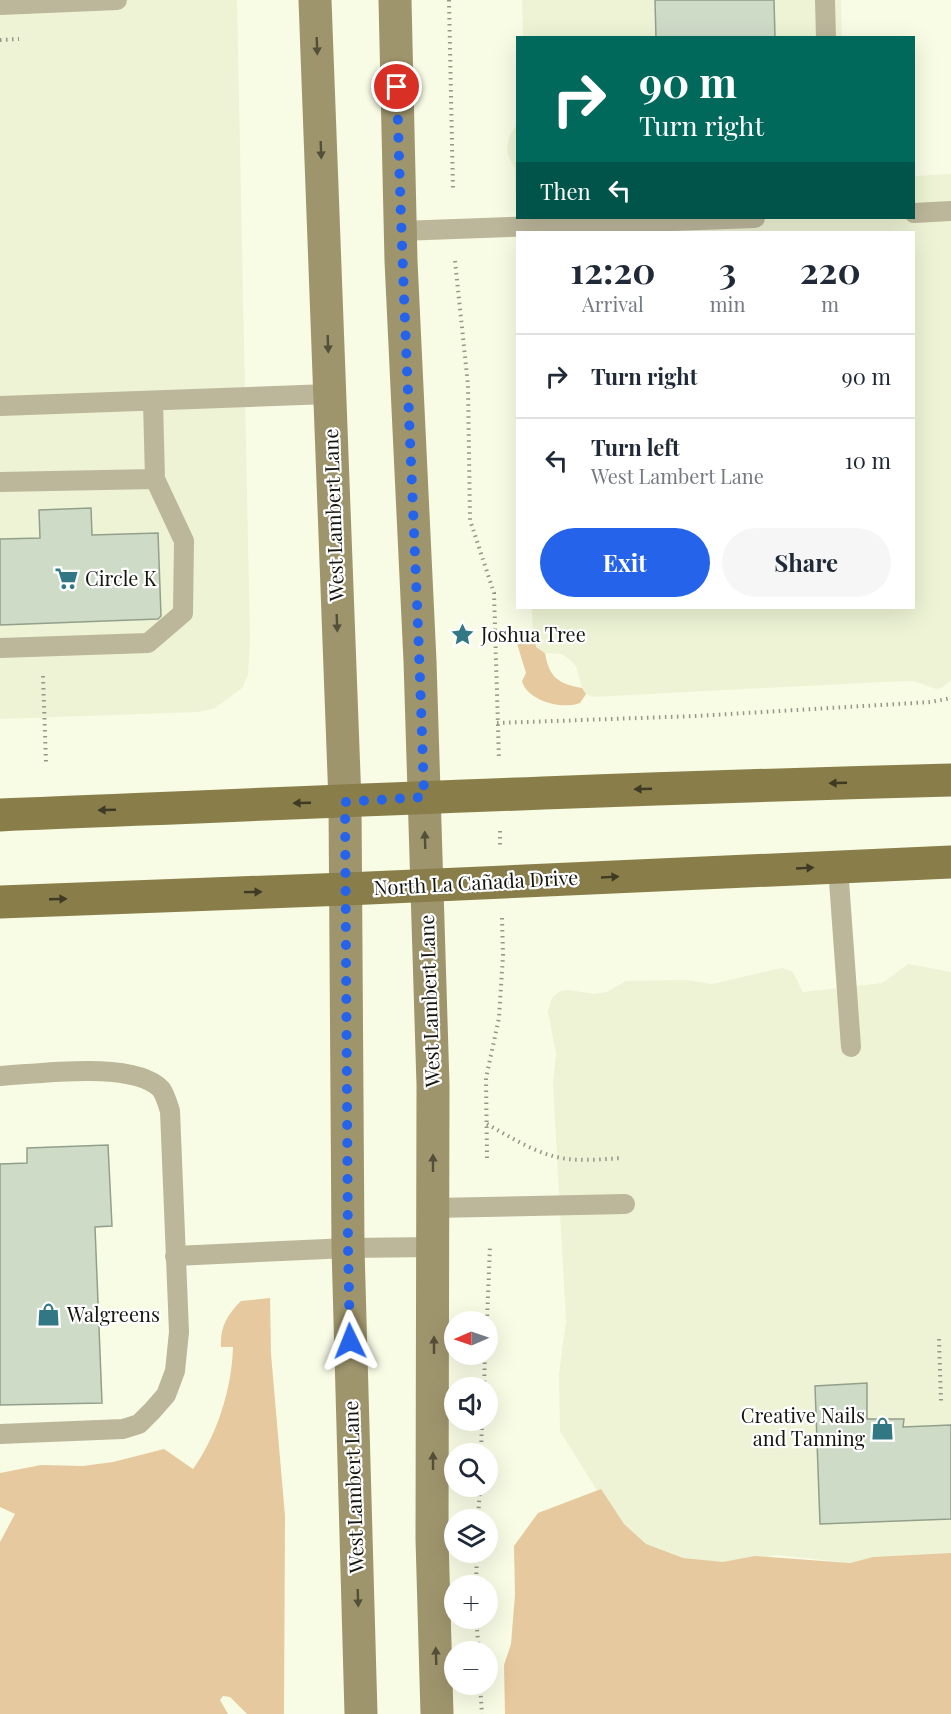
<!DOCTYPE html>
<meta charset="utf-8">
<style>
body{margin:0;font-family:"Playfair Display",serif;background:#f6f6f7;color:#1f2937;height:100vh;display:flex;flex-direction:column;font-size:22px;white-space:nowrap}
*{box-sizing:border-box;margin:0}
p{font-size:20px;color:#747a83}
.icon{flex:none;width:33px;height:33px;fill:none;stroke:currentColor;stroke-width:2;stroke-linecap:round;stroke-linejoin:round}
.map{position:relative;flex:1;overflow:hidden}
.details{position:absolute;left:516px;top:231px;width:399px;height:378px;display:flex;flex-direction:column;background:#fff;border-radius:0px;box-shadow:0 6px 24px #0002}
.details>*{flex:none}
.top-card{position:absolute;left:516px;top:36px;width:399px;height:183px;border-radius:0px;box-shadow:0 6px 24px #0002;background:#00695c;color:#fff;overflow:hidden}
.needle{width:39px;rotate:268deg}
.tools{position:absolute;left:444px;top:1311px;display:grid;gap:12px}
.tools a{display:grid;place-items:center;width:54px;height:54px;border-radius:50%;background:#fff;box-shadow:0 6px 24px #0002;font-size:30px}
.pin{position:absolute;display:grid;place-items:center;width:51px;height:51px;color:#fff;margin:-26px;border:3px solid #fff;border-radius:50%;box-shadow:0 2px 6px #0007}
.me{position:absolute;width:66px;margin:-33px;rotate:358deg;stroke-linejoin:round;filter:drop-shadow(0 0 4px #0008)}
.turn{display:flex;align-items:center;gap:21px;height:126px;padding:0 24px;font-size:27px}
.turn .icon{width:78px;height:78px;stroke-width:2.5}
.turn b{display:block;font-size:42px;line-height:51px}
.then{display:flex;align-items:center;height:57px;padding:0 24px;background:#0003;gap:12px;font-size:22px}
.eta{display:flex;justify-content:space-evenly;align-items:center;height:102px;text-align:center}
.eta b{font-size:36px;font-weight:700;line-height:42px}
.action{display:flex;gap:12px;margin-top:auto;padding:12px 24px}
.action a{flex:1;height:69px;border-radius:36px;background:#2563eb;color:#fff;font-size:24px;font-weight:700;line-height:69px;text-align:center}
.action a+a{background:#f6f6f7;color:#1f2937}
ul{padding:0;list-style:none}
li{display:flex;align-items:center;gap:18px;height:84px;padding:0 24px;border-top:2px solid #e0e1e3}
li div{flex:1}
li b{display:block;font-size:22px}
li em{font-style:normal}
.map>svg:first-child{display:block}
.built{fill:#edf3d4}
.green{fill:#e6c99e}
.building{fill:#cedbc7;stroke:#929f8b;stroke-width:1.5}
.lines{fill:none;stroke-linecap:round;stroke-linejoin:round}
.path{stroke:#959787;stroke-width:4;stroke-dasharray:1.5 4.5;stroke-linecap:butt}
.service{stroke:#bcb69b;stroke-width:20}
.secondary{stroke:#9f956d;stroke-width:33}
.primary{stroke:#897d4a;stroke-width:33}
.oneway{fill:#534f39}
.oneway2{fill:#3e3a23}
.route{stroke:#2563eb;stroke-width:10;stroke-dasharray:0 18}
.labels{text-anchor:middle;stroke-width:4.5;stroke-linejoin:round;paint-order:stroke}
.street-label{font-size:20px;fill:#15160e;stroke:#fff}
.poi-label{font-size:20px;fill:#15160e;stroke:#fff;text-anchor:start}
</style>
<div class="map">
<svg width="951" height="1714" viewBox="0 0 951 1714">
<rect width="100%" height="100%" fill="#f8fce5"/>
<path class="built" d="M0 0H237L250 640 248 675 242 688 215 708 199 712 0 719Z
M522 0H841L842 37H523Z
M517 124 518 218H914V176L951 174V681L949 682 943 687 936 689 914 681 882 682 593 697 586 694 582 688 576 666 570 660 562 654 545 653 536 647 533 640 532 608H914V232H518L517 253 515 169 508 155 507 146 510 135Z
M908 964 951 972V1553L873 1557 850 1563 777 1555 722 1565 682 1561 643 1545 611 1513 560 1431 559 1374 566 1321 553 1084 556 1054 548 1011 552 998 560 991 569 990 594 994 607 992 626 981 685 980 712 984 782 968 792 971 803 992 882 983Z"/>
<path class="green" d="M524 631H533L536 647 545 653C549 677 558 684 582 688L586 694 580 703C563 710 527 701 522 681L526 673 516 640 517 635Z
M270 1298 271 1354 285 1516 284 1714H247L230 1697 223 1696 220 1700 228 1714H0V1542L15 1514 0 1507V1473L41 1465 83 1466 113 1462 164 1449 193 1469C217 1436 232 1388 233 1347H221C220 1327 227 1315 241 1301Z
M601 1489 624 1524 646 1544 683 1558 723 1562 755 1556 850 1563 873 1557 951 1553V1714H505L504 1665 511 1644 515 1595 514 1546 538 1513Z"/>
<path class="building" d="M655 0H774L775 38H656Z
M91 508 92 535 158 533 161 616 158 619 0 625V539L40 538 39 510Z
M108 1145 112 1226 95 1227 102 1403 0 1405V1164L27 1163V1148Z
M867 1383V1419H904L903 1427 951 1425V1519L820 1524 815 1386Z"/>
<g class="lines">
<path class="path" d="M449 0 453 191
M0 40 19 39
M455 261 468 385 470 520 494 593 499 760
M43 676 46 762
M497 723 696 716 931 702 951 698
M500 831V847
M487 1124C512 1138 538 1155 567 1159 586 1161 605 1159 623 1158
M487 1158 486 1078 499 1018 503 955 502 918
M487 1322 490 1245
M939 1339 941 1402
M484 1388 485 1354
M481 1454 482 1420
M478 1520 480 1486
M476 1586 477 1552
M476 1618 479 1652
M480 1684 482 1714"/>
<path class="service" d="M825 0 826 38
M0 5 117 0
M914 213 951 211
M400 231 755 218
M0 406 329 394
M0 482 155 479 153 401
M0 648 148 643 183 613 184 541 155 479
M838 867 851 1047
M0 1076C38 1074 134 1060 161 1089 165 1094 168 1105 170 1111L179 1332 175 1371 166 1395 152 1411 139 1424 123 1429 0 1434
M433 1208 625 1204
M175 1256 348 1248 434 1247"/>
<path class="secondary" d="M315 0 345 802 348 1248 361 1714
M395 0 401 261 420 661 433 1085 432 1539 437 1714"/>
<path class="primary" d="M0 815C317 802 634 788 951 780
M0 902 346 889 951 862"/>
</g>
<defs><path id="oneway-solid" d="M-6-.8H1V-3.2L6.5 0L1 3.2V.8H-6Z" transform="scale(1.5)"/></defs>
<g class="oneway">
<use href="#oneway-solid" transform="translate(317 46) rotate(88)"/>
<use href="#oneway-solid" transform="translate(321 150) rotate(88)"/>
<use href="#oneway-solid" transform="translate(328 344) rotate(88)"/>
<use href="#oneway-solid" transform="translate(337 623) rotate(88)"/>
<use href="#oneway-solid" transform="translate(425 840) rotate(-92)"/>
<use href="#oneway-solid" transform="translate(433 1163) rotate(-90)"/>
<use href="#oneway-solid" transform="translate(434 1345) rotate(-90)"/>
<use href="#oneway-solid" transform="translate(433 1461) rotate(-90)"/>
<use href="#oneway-solid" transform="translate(358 1598) rotate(88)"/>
<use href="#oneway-solid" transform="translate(436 1656) rotate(-92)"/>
</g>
<g class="oneway2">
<use href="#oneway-solid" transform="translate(838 783) rotate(178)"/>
<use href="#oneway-solid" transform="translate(643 789) rotate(178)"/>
<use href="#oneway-solid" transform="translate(302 803) rotate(178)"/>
<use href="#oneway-solid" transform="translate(107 810) rotate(178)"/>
<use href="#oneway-solid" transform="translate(805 868) rotate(-3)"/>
<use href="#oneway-solid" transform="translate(610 877) rotate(-3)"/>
<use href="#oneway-solid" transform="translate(253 892) rotate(-1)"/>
<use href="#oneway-solid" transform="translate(58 899) rotate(-2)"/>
</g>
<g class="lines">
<path class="route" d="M350 1341 348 1248 345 802 424 797C417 560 403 324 397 87"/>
</g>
<defs>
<symbol id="supermarket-bare" viewBox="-9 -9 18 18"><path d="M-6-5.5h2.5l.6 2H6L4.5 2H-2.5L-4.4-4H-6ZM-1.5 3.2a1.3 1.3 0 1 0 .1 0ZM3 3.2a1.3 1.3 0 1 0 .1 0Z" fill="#327884" stroke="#fff" stroke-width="2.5" paint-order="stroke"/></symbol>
<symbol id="sight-bare" viewBox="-9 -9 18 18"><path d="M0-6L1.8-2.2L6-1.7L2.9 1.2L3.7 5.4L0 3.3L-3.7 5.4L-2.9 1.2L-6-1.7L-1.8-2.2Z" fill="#327884" stroke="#fff" stroke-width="2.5" paint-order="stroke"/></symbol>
<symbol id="shop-bare" viewBox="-9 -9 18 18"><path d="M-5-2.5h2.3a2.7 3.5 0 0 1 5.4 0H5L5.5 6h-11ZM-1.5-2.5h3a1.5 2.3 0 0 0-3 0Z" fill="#327884" stroke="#fff" stroke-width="2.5" paint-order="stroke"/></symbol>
</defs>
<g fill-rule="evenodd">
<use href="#supermarket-bare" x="50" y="562" width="33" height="33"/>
<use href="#sight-bare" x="446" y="618" width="33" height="33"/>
<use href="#shop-bare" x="32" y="1298" width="33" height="33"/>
<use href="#shop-bare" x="866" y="1412" width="33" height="33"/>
</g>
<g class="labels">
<g class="street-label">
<text transform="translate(334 515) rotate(-92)" y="7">West Lambert Lane</text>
<text transform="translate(476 883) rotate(-3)" y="7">North La Cañada Drive</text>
<text transform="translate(430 1001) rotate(-92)" y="7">West Lambert Lane</text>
<text transform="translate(354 1487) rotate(-92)" y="7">West Lambert Lane</text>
</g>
<g class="poi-label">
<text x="85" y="586">Circle K</text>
<text x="481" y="642">Joshua Tree</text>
<text x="67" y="1322">Walgreens</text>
<text x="865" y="1423" text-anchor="end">Creative Nails<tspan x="865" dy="23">and Tanning</tspan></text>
</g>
</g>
</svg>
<div class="tools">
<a><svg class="needle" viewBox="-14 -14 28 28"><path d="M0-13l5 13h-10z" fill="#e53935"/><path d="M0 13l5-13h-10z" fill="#747a83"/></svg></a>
<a><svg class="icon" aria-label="sound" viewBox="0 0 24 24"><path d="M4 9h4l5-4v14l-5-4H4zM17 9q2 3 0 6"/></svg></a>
<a><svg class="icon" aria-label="search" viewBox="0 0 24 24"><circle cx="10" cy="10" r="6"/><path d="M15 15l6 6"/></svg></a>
<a><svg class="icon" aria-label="layers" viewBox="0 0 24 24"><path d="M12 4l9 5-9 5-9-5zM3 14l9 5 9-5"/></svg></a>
<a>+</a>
<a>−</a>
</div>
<div class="pin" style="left:397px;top:87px;background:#d93025"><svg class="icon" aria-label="arrive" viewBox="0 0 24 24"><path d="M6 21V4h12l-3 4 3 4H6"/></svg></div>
<svg class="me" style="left:350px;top:1341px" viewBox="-20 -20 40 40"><path d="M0-17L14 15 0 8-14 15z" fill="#2563eb" stroke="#fff" stroke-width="4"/></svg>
<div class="top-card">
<div class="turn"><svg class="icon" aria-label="right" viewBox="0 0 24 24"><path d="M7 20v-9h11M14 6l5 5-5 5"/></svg><div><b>90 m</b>Turn right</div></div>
<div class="then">Then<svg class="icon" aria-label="left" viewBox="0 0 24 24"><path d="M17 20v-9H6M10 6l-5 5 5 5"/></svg></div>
</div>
<section class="details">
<div class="eta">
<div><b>12:20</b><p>Arrival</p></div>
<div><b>3</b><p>min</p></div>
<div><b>220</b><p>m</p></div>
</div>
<ul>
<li><svg class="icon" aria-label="right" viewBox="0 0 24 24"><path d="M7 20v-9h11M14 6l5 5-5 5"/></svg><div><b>Turn right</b></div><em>90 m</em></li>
<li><svg class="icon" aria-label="left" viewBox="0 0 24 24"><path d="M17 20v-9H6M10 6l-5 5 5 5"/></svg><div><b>Turn left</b><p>West Lambert Lane</p></div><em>10 m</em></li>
</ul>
<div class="action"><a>Exit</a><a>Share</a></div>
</section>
</div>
